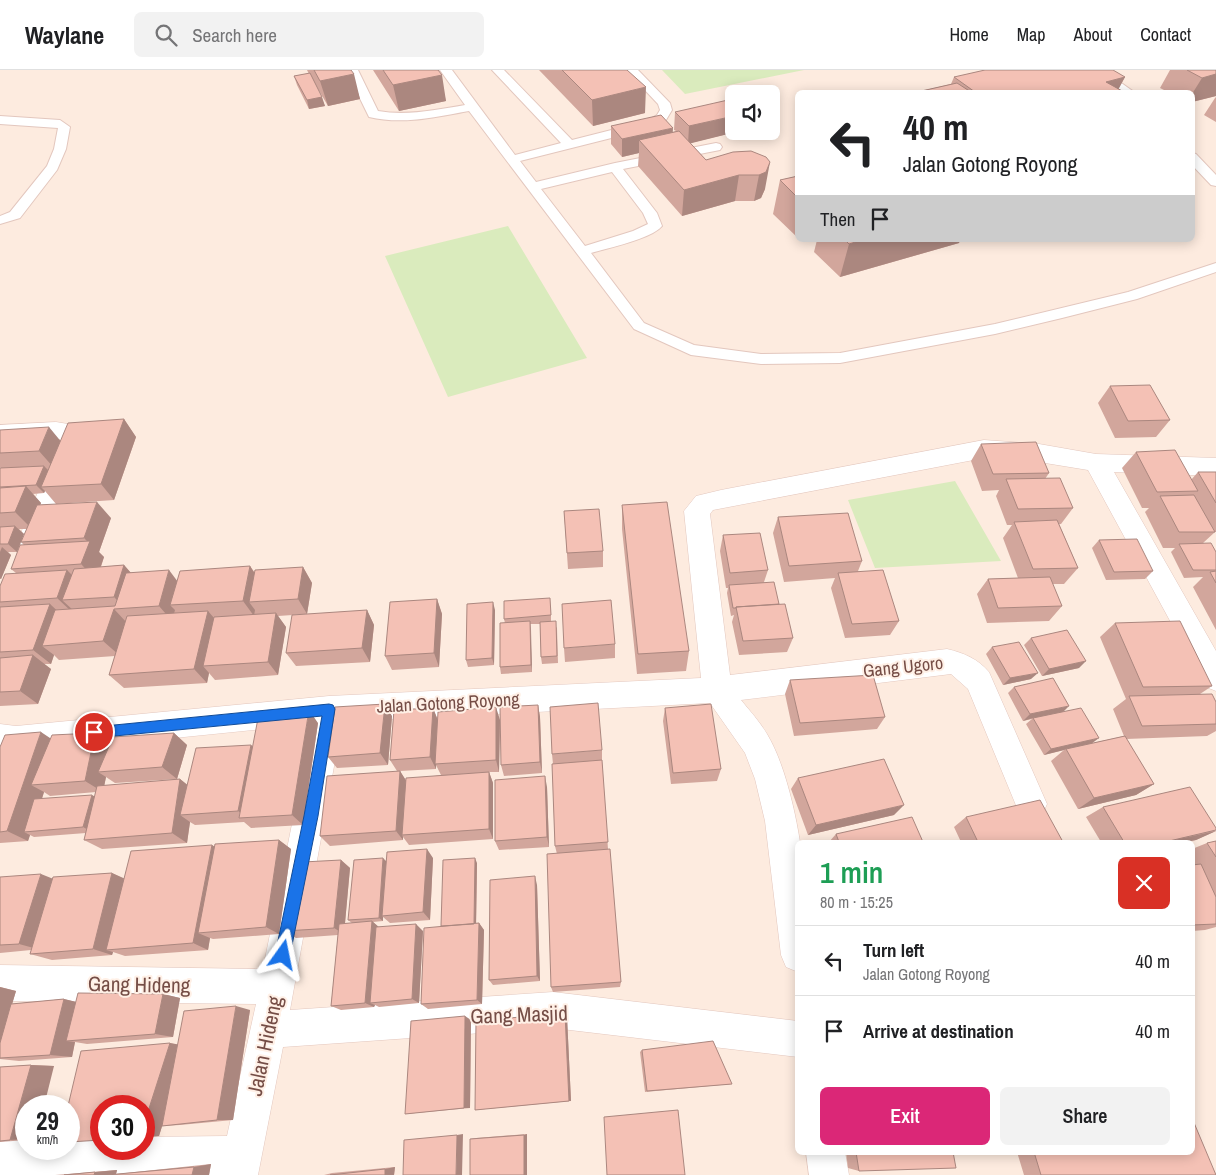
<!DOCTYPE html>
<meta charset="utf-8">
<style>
body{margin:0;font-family:"Archivo Narrow",sans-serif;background:#f2f2f2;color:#202124;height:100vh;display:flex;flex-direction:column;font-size:19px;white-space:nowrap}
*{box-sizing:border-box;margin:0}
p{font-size:16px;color:#757577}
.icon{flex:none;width:28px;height:28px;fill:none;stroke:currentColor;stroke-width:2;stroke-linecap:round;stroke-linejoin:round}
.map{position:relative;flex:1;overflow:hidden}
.side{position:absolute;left:795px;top:770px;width:400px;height:315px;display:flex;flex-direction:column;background:#fff;border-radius:8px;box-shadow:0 2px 12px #0003}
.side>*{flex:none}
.guide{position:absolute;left:795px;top:20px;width:400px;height:152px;border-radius:8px;box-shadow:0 2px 12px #0003;background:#fff;color:#202124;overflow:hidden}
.tools{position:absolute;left:725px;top:15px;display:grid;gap:10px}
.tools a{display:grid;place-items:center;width:55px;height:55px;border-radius:8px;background:#fff;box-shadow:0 2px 12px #0003;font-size:25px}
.speed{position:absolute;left:15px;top:1025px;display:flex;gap:10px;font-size:25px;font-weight:700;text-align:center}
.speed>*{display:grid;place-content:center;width:65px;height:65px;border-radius:50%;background:#fff;box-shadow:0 2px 12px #0003;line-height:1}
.speed small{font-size:12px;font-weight:400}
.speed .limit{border:8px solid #d22;background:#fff;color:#111}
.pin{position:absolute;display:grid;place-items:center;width:42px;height:42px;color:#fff;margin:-21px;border:2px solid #fff;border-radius:50%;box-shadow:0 1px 5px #0007}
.me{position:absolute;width:55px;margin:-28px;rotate:12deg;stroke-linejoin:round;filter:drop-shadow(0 0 4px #0008)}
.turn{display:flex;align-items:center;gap:18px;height:105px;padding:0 25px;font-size:22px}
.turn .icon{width:65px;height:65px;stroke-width:2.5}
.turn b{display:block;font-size:35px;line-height:42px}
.then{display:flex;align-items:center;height:48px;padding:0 25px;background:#0003;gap:10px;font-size:19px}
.round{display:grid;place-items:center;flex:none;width:52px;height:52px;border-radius:8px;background:#f2f2f2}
.head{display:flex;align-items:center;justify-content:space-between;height:85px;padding:0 25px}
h1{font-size:30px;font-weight:600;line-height:38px;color:#1e9e55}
.button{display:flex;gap:10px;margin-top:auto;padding:10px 25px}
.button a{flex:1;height:58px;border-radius:8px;background:#db2777;color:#fff;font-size:20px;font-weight:600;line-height:58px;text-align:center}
.button a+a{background:#f2f2f2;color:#202124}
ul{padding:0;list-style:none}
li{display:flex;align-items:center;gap:15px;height:70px;padding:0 25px;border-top:1px solid #e0e0e0}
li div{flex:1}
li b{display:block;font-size:19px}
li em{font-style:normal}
header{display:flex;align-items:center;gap:30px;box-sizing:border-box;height:70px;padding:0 25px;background:#fff;border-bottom:1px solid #e0e0e0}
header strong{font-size:24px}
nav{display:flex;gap:28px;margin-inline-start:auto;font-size:18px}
.search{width:350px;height:45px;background:#f2f2f2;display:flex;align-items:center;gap:12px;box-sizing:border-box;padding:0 18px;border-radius:8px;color:#757577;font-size:19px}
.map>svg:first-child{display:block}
.green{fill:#daebbd}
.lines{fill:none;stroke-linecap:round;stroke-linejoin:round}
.service-casing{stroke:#e3c7be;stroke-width:2}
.minor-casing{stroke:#e3c7be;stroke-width:1}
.service{fill:#fff;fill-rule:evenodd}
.minor{fill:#fff;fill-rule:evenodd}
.wall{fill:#d2a69c;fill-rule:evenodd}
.shaded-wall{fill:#ab877f}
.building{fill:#f4c1b5;stroke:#ab877f}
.route{fill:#1a73e8;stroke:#114b97}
.labels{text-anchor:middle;stroke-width:4;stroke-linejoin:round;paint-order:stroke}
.street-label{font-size:18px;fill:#754d46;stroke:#fff0e6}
.near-street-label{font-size:21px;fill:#754d46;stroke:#fff0e6}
</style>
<header>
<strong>Waylane</strong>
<div class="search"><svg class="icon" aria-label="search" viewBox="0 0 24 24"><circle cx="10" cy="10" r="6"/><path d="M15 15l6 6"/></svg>Search here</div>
<nav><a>Home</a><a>Map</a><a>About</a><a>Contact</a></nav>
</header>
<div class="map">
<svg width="1216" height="1105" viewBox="0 0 1216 1105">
<rect width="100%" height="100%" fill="#fdebdf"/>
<path class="green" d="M662 0H804L685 24Z
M508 156 587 288 448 327 385 186Z
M955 411 1001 491 875 498 848 430Z"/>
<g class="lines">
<defs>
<path id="service" d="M346 0H358L378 41C407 46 436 40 465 35L440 0H452L515 85 561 73 492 0H504L572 70 647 51 657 45 660 40 658 34 626 0H638L670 33 672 40 666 50 655 57 520 91 536 112 615 93 716 73 720 74 722 77 720 80 623 99 657 143 662 156C651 169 608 178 591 183L644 253 694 275 761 284 840 283 995 254 1128 222 1216 193V202L1137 229 1062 248 995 264 840 293 761 294 691 285 634 259 469 41C436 47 402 55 369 47ZM612 102 643 143 648 154 633 161 585 176 541 119Z
M1090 0H1103L1134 22H1121Z
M0 46 60 50 70 57 66 79 57 100 20 148 0 154V146L10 142 47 96 54 79 58 58 0 54Z
M1192 83 1196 84 1216 105V116L1211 115 1192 95Z"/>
<path id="minor" d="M56 352 80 356 85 367 44 470 40 477 31 480 22 477 18 470 60 369 0 371V355Z
M984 370 1039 374 1096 384 1216 388V406L1114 402 1216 581V621L1206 617 1088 400 1039 392 984 388 713 440 710 444 730 605 947 579C964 583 978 589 989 602L1047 734 1042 745 1031 749 1020 745 968 619 951 604 741 630C750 641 760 652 767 664 784 692 795 740 800 772H798V902L786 897 781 885 765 751 755 709 745 683 710 633 342 652 290 940 553 922 798 951V987L553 958 283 977 258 1105H0V1068H26V1079H69V1068L101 1067V1079H144V1067L227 1066 256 934 0 931V895L263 899 312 654 16 684 0 682V654L16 656 329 626 701 608 684 441 696 426 721 420Z
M806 1082H845L849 1105H809Z"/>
</defs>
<use href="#service" class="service-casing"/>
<use href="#minor" class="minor-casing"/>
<use href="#service" class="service"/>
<use href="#minor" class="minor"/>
</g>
<path class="wall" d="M307 0H351L360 29 328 36 314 12 325 36 309 39 297 15 294 6 309 4Z
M373 0H438L446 31 399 41Z
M539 0H627L645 43 593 56Z
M1170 0H1216V26L1192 32V22H1168L1160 18Z
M954 7H1125L1118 19 1124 22H917L951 14Z
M1216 27V52L1204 45 1215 28Z
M675 42 740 61 690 73 706 90 751 81 765 119 761 128 754 131H735L682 146 638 96 639 83 622 87 611 74V56L673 62 676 61 674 60Z
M798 106V168L773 144 780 110Z
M817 170H960L959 173 840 207 814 182Z
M1110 316 1170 350 1156 367 1115 368 1098 333Z
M124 349 136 367 114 430 56 434 45 421 44 423 33 424 41 433 40 435 111 448 99 482 104 487 101 497 124 495 131 503 177 511 250 496 255 503 303 497 312 513 307 544 278 546 286 557 278 605 215 610 209 603 207 613 124 618 109 605 115 586 59 590 54 585 51 594H44L51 599 38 634 0 636V516L16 503 11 499 24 475 21 472 27 459H19L24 464 17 482H8L11 485 1 509H0V398H1L0 397V360L60 371Z
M981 374 1049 403 1045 409 1073 438 1061 454H1059L1078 498 1064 514H1052L1062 536 1049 551 987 553 977 524 988 509 1018 508 1003 468 1012 455H1007L996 426 999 420 982 421 971 391Z
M1136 382 1191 410 1198 402H1216V462H1215L1203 473 1216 482V560L1193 517 1203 507 1184 508 1171 482 1175 478H1163L1145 442 1149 438H1142L1122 398Z
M622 435 689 581 686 601 637 604 622 459Z
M564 441 603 481V497L568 499Z
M778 447 862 491 858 501 899 551 890 565 845 568 831 518 835 508 784 512 773 463Z
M723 465 768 500 764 512 779 534 793 568 787 582 739 585 732 552 734 545 731 546 727 523 728 518H726L720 481Z
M1099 470 1153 501 1145 509 1106 510 1092 478Z
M437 529 442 544 439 597 392 600 385 586Z
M551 536V551L557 558 558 593 542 594 541 587 540 554H530L532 602 501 604 500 597 505 553 504 549Z
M367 540 374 555 370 592 296 596 286 583Z
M495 540 494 595 468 597 466 590Z
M1115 553 1212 616 1200 624 1216 632V661L1207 666 1126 669 1154 714 1136 725 1078 739 1051 691 1064 680 1044 685 1026 654 1032 649 1023 651 1008 623 1014 617 1063 642 1093 673 1124 666 1113 639 1126 629 1100 567Z
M1031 568 1079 598 1042 606 1024 575Z
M615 574V588L565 592 564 578Z
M992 577 1031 609 1003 615 986 584Z
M790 610 885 647 877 659 794 666 785 624Z
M538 635 540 647 542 703 504 706 501 695Z
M433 638 438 650H500L499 702H489L493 713V769L409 775 403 767V770L330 776 320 766 397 701 390 690ZM436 695 441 705 406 711 400 701 436 699Z
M665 638 721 699 717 711 671 714 663 651Z
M392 646 388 695 337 698 328 687Z
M318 653 303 755 251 758 244 752 195 755 190 752 187 773 102 779 84 770 86 763 34 767 30 765 28 771 0 773V677L51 668 95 663 110 674 174 663 187 675 177 709 115 713 106 707 104 716 180 709 187 715 251 675 252 676ZM44 722 50 726 96 722 95 727 42 729Z
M602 680V692L608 779 621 912 620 917 553 922 551 917 557 784 555 776 553 694 552 684Z
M798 708 894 745 808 765 791 719Z
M547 717 549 777 499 780 495 771Z
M1103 737 1216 761 1196 770 1185 772H1101L1086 747Z
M966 747 1063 772H961L954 757Z
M836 764 923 772H829Z
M279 770 291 779 279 864 213 869 210 868 208 880 125 886 113 882 112 885 52 890 30 884 31 880 0 883V807L53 809 112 803 124 809 212 775 214 777Z
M1216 771V857L1205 860 1192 861V795L1194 794 1192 792V779L1207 773Z
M433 788 430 850 390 853 383 847V851L373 852 378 857 423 861 419 933 379 937 375 935 374 937 341 940 331 936 338 865 296 868 284 861 341 790 350 798 345 853H352L348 850 386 791Z
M477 793 476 853H479L484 860 482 934 428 939 421 934 441 856Z
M537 815 540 911 493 915 489 910Z
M0 917 16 921 12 934 64 929 76 932 163 924 180 928 173 967 87 974 75 972 72 987 19 991 0 989Z
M250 940 233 1050 180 1055 162 1056 159 1066 144 1067V1036L170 973 178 975Z
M565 943 567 947 571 1031 475 1040Z
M471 950 470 1038 405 1044Z
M642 980 732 1014 645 1022 640 982Z
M31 995 54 996 26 1036V1070L0 1072V997Z
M527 1064V1105L470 1069 476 1068Z
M846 1082H953L859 1101 848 1098Z
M1017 1082H1192L1216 1105H1024Z
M211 1094 209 1105H55L117 1100 116 1104Z
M395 1097 394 1105H324L332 1103Z"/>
<path class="shaded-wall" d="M354 4 360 29 328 36 320 11Z
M1216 4V26L1192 32V24L1202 8Z
M442 5 446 31 399 41 393 15Z
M1125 7 1117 22 1106 12Z
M646 17 645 43 593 56 592 30Z
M322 27 325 36 309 39 307 30Z
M734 46V61H740L688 74 689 56Z
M673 58 672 75 639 70V83L622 87V69Z
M770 92 765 119 761 128 754 131 759 105Z
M739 105 735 131 682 146 684 120Z
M862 170H960L959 173 840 207 849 174Z
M124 349 136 367 114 430 101 414Z
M49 357 63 374 54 398 39 381Z
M44 396 52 404 41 417 45 421 44 423 36 415Z
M26 416 41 433 31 458 15 442Z
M97 432 111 448 99 482 104 487 96 510 81 494 89 473 84 468Z
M15 456 24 464 17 482 8 474Z
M2 477 11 485 1 509 0 508V482Z
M124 495 138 511 125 538 114 527Z
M250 496 260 512 249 532 255 540 254 546 243 531Z
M303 497 312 513 307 544 298 529Z
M67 500 82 515 62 530 74 541 73 543 57 528Z
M169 500 181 516 170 535 175 540 172 551 159 536Z
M437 529 442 544 439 597 434 583Z
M493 532 495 540 494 595 492 588Z
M50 534 66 549 42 576 54 585 51 594 33 580Z
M114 539 128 554 119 585 103 571Z
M367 540 374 555 370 592 362 578Z
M208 541 220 555 203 596 209 603 207 613 194 599Z
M276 543 286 557 278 605 268 592Z
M530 551 531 559 532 602 531 595Z
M33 585 51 599 38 634 20 621Z
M1086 591 1079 598 1042 606 1049 599Z
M1038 603 1031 609 1003 615 1010 608Z
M385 634 392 646 388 695 380 683Z
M538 635 540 647 542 703 540 692Z
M1069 636 1062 643 1033 648 1023 651 1030 644Z
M496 637 500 650 499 702 496 690Z
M433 638 438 651 436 699 430 687Z
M309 640 318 653 303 755 292 745Z
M41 662 59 674 31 715 44 722 31 761 24 762 30 765 28 771 7 761Z
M95 663 112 675 98 702 106 707 103 722 85 711Z
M174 663 187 675 177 709 162 697Z
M1099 668 1091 674 1066 679 1064 680 1044 685 1051 679Z
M251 675 262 687 246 747 238 741Z
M400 701 407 712 402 765 403 767V770L396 761Z
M489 702 493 713V769L489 759Z
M545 706 547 717 549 777 547 767Z
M180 709 194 720 180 745 190 752 187 773 172 763Z
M1154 714 1136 725 1078 739 1094 728Z
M92 725 101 730 92 762 83 757Z
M904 735 894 745 808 765 816 755Z
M1216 761 1196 770 1185 772H1165Z
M279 770 291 779 279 864 266 857Z
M212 775 226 784 198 863 210 868 208 880 193 873Z
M427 779 433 788 430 850 423 842Z
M383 788 387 792 382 846 383 847V851L379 848Z
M475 788 477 793 476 858 474 854Z
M341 790 350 798 344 864 334 858Z
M112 803 130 811 106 880 113 882 112 885 93 879Z
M41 804 61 812 41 880 19 874Z
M535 806 537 815 540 911 537 906Z
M372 851 380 858 370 933 375 935 374 937 365 933Z
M479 853 484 860 482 934 477 930Z
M416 854 423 861 419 933 412 929Z
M0 917 16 921 0 975Z
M163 924 180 928 173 967 155 964Z
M64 929 85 934 66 971 75 972 72 987 50 985Z
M236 936 250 940 233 1050H217Z
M565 943 567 947 571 1031H569Z
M465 946 471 950 470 1038H464Z
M170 973 187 976 159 1066 144 1067V1054Z
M31 995 54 996 44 1036H26V1069L10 1070Z
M463 1064 462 1105H456L457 1065Z
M527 1064V1105H524V1065Z
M211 1094 209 1105H192L194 1097Z
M395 1097 394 1105H385V1099Z
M117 1100 116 1104 107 1105H94L95 1102Z"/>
<path class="building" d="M314 0H351L354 4 320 11Z
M383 0H438L442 5 393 15Z
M562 0H627L646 17 592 30Z
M985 0H1113L1125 7 1106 12 1124 22H975L954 7Z
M1187 0H1216V4L1202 8Z
M310 3 322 27 307 30 294 6Z
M957 13 971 22H917Z
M728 30 734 36V46L689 56 675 42Z
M661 45 673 58 622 69 611 56Z
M679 61 706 90 733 82 751 81 766 87 770 92 766 102 759 105H739L684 120 639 70Z
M798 106V128L780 110Z
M845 170H862L849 174Z
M1150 315 1170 350 1128 351 1110 316Z
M124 349 101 414 41 417 68 353Z
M49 357 39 381 0 383V360Z
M1036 372 1049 403 993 404 981 374Z
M1175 380 1198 421 1157 422 1136 382Z
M44 396 36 415 0 417V398Z
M1198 402H1216V433Z
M1060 408 1073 438 1018 439 1006 409Z
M26 416 15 442 0 443V418Z
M1194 425 1215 462H1179L1160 426Z
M97 432 84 468 21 472 37 435Z
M667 432 689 581 638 584 622 435Z
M599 439 603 481 567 483 564 441Z
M848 443 862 491 789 496 778 447Z
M1057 450 1078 498 1033 499 1014 452Z
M15 456 8 474H0V457Z
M760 463 768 500 730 503 723 465Z
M1137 469 1153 501 1114 502 1099 470Z
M90 471 81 494 11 499 20 475Z
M1211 473 1216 482V500H1193L1179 474Z
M124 495 114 527 62 530 74 499Z
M250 496 243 531 170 535 180 501Z
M303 497 298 529 249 532 255 500Z
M67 500 57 528 0 532V516L5 504Z
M169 500 159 536 114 539 103 571 42 576 55 540 115 536 126 503Z
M883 500 899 551 852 554 838 503Z
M1216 501V513L1210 502Z
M1050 507 1062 536 998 538 988 509Z
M774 512 779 534 736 537V538H733L729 515Z
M550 528 551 545 504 549V531Z
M437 529 434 583 385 586 390 532Z
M611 530 615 574 564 578 562 534Z
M493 532 492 588 466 590 467 534Z
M50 534 33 580 0 582V537Z
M785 534 793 568 743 571 736 537Z
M367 540 362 578 286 583 292 545Z
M208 541 194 599 109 605 127 546Z
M276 543 268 592 203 596 214 547Z
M530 551 531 595 500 597V553Z
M556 551 557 586 541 587 540 552Z
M1180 551 1212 616 1143 617 1115 553Z
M1067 560 1086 591 1049 599 1031 568Z
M1019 572 1038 603 1010 608 992 577Z
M33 585 20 621 0 622V588Z
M873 605 885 647 800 653 790 610Z
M1053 608 1069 636 1030 644 1014 617Z
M1212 624 1216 632V654L1142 656 1129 626Z
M598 633 602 680 552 684 550 637Z
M385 634 380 683 328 687 335 637Z
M711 634 721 699 673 703 665 638Z
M538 635 540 692 501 695 500 637Z
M496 637V690L435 694 438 642Z
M433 638 430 687 390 690 394 640Z
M1081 638 1099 668 1051 679 1033 648Z
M309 640 292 745 239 748 259 643Z
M41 662 7 761 0 762V677L5 665Z
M95 663 85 711 31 715 52 665Z
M174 663 162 697 98 702 113 667Z
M1125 666 1154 714 1094 728 1066 679Z
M251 675 238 741 180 745 196 678Z
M884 689 904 735 816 755 798 708Z
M602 690 608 772 555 776 552 694Z
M400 701 396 761 320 766 327 706Z
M489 702V759L402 765 406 708Z
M545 706 547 767 495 771V710Z
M180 709 172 763 84 770 97 716Z
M1190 717 1216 758V760L1165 772H1124L1103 737Z
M92 725 83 757 24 762 34 729Z
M1040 730 1063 772H978L966 747Z
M912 747 923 772H839L836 764Z
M279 770 266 857 198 863 215 774Z
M1216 771V787L1207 773Z
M212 775 193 873 106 880 131 781Z
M427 779 423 842 382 846 387 782Z
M610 779 621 912 551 917 547 784Z
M383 788 379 848 348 850 354 790Z
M475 788 474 854 441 856 443 790Z
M341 790 334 858 284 861 303 792Z
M1201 794 1216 827V854L1192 855V795Z
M112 803 93 879 30 884 53 807Z
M41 804 19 874 0 875V807Z
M535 806 537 906 489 910 490 810Z
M372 851 365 933 331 936 339 854Z
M479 853 477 930 421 934 424 858Z
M416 854 412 929 370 933 376 857Z
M78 923 163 924 155 964 66 971Z
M64 929 50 985 0 988V973L11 934Z
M236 936 217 1050 162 1056 184 941Z
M565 943 569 1031 475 1040 476 951Z
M465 946 464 1038 405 1044 411 951Z
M713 971 732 1014 647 1021 642 980Z
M170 973 144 1054V1036H101V1070L69 1072V1036H68L81 981Z
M31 995 10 1070 0 1071V997Z
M678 1040 685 1105H607L604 1047Z
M1192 1048 1216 1105H1041L1034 1082H1192Z
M457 1065 456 1105H403L404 1070Z
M524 1065V1105H470V1069Z
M856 1082H953L956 1098 859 1101Z
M194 1097 192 1105H107Z
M385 1099V1105H330Z
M95 1102 94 1105H64Z"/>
<path class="route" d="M329 634 333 635 335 639 318 746 290 885 288 890 283 892 278 890 275 885 304 746 322 646 94 668 89 667 88 662 89 658 94 657Z"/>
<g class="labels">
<g class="street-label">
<text transform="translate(903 597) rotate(-6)" y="6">Gang Ugoro</text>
<text transform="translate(448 633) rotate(-3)" y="6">Jalan Gotong Royong</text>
</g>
<g class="near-street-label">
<text transform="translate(139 915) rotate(1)" y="7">Gang Hideng</text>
<text transform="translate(519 945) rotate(-2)" y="7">Gang Masjid</text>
<text transform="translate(265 976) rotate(-78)" y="7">Jalan Hideng</text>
</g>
</g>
</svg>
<div class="tools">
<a><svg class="icon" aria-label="sound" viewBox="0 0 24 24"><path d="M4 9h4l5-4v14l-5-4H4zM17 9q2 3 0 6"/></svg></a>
</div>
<div class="speed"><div>29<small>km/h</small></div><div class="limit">30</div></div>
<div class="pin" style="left:94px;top:662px;background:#d93025"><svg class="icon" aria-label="arrive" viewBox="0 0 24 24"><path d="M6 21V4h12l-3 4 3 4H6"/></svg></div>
<svg class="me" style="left:283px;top:885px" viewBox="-20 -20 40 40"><path d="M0-17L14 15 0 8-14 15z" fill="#1a73e8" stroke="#fff" stroke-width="4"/></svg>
<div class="guide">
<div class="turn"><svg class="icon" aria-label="left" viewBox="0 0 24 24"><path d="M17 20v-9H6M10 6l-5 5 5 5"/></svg><div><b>40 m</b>Jalan Gotong Royong</div></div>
<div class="then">Then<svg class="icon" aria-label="arrive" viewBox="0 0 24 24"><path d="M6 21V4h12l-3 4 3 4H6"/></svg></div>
</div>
<section class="side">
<div class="head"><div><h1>1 min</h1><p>80 m · 15:25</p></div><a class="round" style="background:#d93025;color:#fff"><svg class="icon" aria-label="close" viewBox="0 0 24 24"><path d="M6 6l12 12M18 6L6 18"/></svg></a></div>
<ul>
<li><svg class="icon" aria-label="left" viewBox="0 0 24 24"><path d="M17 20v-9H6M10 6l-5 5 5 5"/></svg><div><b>Turn left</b><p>Jalan Gotong Royong</p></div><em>40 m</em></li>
<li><svg class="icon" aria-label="arrive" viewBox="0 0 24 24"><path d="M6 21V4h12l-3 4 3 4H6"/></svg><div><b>Arrive at destination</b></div><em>40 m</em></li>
</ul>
<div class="button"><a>Exit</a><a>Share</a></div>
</section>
</div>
